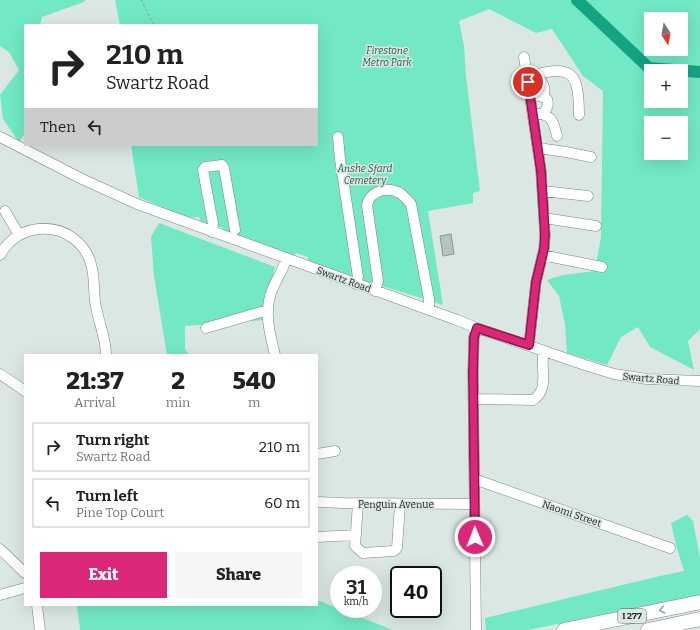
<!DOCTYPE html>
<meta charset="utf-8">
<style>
body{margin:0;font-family:Bitter,serif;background:#f6f6f6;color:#222;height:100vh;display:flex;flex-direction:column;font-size:15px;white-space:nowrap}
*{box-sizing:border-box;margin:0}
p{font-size:13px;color:#767676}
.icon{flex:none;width:22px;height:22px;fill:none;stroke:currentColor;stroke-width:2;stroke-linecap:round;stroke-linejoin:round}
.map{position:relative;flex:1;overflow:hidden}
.side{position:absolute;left:24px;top:354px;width:294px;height:252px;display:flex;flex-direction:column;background:#fff;border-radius:0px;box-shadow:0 4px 16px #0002}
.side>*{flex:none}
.top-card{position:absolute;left:24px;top:24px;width:294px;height:122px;border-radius:0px;box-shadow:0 4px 16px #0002;background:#fff;color:#222;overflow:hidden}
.needle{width:26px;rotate:169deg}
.controls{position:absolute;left:644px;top:12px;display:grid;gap:8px}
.controls a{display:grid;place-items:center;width:44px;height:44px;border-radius:0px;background:#fff;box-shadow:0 4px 16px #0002;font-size:20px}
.speed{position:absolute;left:330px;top:566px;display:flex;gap:8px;font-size:20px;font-weight:700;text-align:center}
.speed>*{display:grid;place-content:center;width:52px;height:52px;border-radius:50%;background:#fff;box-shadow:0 4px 16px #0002;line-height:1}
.speed small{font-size:10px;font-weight:400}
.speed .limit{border:2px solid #111;border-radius:6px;background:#fff;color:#111}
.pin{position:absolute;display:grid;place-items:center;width:34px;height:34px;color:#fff;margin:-17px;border:2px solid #fff;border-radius:50%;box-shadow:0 1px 4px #0007}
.me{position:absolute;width:44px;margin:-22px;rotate:359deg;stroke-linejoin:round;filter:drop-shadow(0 0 3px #0008)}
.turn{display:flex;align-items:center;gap:14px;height:84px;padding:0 16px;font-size:18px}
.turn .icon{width:52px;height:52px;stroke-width:2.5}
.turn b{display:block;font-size:28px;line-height:34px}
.then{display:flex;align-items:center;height:38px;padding:0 16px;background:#0003;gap:8px;font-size:15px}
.eta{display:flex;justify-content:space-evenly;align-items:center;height:68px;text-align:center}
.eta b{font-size:24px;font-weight:800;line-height:28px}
.cta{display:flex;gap:8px;margin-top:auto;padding:8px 16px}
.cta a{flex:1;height:46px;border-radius:0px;background:#db2777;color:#fff;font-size:16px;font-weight:800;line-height:46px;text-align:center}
.cta a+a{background:#f6f6f6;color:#222}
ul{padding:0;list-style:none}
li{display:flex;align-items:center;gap:12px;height:50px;margin:0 8px 6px;padding:0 8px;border:2px solid #e0e0e0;border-radius:0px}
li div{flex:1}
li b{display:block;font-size:15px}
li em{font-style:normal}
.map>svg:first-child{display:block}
.green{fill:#72e8c4;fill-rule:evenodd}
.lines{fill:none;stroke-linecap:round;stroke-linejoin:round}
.river{stroke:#13a482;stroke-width:12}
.building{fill:#b7c3be;stroke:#8b9691}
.minor-casing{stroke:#7a8581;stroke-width:11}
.highway-casing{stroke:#7a8581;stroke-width:15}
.path{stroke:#919a97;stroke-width:1;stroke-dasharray:3 2;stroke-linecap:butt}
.minor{stroke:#fff;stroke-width:10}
.highway{stroke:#fff;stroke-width:14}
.oneway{stroke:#9c9f9e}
.route-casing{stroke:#8e194d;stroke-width:10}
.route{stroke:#db2777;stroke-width:7}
.labels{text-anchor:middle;stroke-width:3;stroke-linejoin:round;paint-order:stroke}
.shield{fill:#dbe7e2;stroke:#5b625f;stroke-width:1}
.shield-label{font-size:9px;font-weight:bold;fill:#242927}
.park-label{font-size:10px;font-style:italic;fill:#2a5c4d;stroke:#dbe7e2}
.street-label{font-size:10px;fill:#242927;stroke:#dbe7e2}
</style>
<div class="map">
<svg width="700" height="630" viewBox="0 0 700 630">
<rect width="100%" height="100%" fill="#dbe7e2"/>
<path class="green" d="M0 0H85L84 2 42 17 40 25H25V133L19 142 3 119 0 95 19 70 9 52 0 46Z
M115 0H700V329L688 341 694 370 650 347 638 327 621 337 607 365 567 353 565 324 559 296 547 280 563 275 595 271 601 237 603 91 583 76 552 29 536 33 489 9 459 21 464 46 466 76 480 191 473 193V203L428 211 443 305 366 281 363 283 308 262V257L296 253 294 256 224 233 223 228 200 221 199 217 187 218 139 197 131 145H317V25H120ZM651 19H681V49H651ZM651 71H681V101H651ZM651 123H681V153H651Z
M159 223 275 267 264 320 185 326V349L189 355H167L154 276 151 237Z
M687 515 693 521 700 558V595L528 630H486L485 618 660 576 684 571 676 545 671 523Z
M317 600 393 630H80L77 605H317Z"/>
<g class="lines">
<path class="river" d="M577 0 649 68 700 72"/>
</g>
<path class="building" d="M451 234 454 254 443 256 440 236Z"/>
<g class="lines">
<defs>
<path id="minor" d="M524 57 541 171 545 235 544 249 536 282 529 345
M534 75C542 83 547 85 543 97
M527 77C542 73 570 63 576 84 579 94 579 105 579 115
M530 95 541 96 547 99C549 105 547 108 544 113
M533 113C551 114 553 119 557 136
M0 137 82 179 137 204 457 320 477 328 585 365 614 374 647 379 700 381
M338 137 340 159 358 277 356 284
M538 148 566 152 591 157
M543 191 588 196
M5 211 19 235
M544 218 596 226
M212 232 213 224 203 170 205 167 222 165 224 168 235 230
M0 255C8 241 21 231 38 229 64 226 87 243 92 268 95 281 93 294 96 307 99 323 106 339 106 355
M542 255 602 267
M375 291 378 281 367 205C370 191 387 186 400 193 404 196 407 200 411 204L429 299V310
M206 328 261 312 267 313
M275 355C270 334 264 314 271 293 275 281 283 271 286 259
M0 374 25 391
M473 399 533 400C551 388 539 367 544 351
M317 454 335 451
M474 479 670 548
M317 502 344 503 474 504
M358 503 355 546 363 553 394 551 397 548 400 504
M317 537 356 535
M0 549 25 573
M0 595 25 588
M37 605 40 630
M476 630 473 372 474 337 477 328"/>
<path id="highway" d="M564 630 700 602
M648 630 700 619"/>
</defs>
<use href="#minor" class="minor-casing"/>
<use href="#highway" class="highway-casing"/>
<path class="path" d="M141 0 154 25"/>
<use href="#minor" class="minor"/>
<use href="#highway" class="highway"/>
</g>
<defs><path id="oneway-chevron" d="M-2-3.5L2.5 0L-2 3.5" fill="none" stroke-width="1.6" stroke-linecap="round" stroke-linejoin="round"/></defs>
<use class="oneway" href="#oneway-chevron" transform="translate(662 610) rotate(168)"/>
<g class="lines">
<defs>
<path id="route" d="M475 537 473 372 474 337 477 328 529 345 536 282 544 249 545 235 541 171 528 82"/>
</defs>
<use href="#route" class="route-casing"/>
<use href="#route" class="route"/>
</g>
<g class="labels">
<rect class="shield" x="618" y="609" width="28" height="14" rx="3"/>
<g class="shield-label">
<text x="632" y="619">I 277</text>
</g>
<g class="park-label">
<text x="387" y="54">Firestone<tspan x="387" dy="12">Metro Park</tspan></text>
<text x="365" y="172">Anshe Sfard<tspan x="365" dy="12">Cemetery</tspan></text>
</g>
<g class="street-label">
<text transform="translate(344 279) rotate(20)" y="4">Swartz Road</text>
<text transform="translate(651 378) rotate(5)" y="4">Swartz Road</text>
<text x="396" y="508">Penguin Avenue</text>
<text transform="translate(572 513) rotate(19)" y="4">Naomi Street</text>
</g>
</g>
</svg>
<div class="controls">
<a><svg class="needle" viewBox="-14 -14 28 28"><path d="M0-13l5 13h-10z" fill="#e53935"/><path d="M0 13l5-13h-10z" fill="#767676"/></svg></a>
<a>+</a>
<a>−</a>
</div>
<div class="speed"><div>31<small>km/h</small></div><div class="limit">40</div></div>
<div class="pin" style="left:528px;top:82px;background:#d93025"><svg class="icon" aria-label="arrive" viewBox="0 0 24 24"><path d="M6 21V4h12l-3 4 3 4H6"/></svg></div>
<svg class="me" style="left:475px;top:537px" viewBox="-20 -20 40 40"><circle r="17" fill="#db2777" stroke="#fff" stroke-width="3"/><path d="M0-11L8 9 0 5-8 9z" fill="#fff"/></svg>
<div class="top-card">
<div class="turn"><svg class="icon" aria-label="right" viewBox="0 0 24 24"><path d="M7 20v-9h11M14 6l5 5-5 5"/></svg><div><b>210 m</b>Swartz Road</div></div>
<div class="then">Then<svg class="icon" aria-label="left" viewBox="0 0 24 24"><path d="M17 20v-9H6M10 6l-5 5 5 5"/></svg></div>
</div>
<section class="side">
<div class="eta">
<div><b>21:37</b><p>Arrival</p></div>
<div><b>2</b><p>min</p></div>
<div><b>540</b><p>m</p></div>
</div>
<ul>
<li><svg class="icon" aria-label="right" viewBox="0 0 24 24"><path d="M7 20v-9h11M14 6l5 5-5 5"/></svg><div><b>Turn right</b><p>Swartz Road</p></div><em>210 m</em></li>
<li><svg class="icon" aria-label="left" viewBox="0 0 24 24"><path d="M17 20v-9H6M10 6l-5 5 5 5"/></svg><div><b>Turn left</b><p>Pine Top Court</p></div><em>60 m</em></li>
</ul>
<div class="cta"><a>Exit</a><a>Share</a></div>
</section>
</div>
